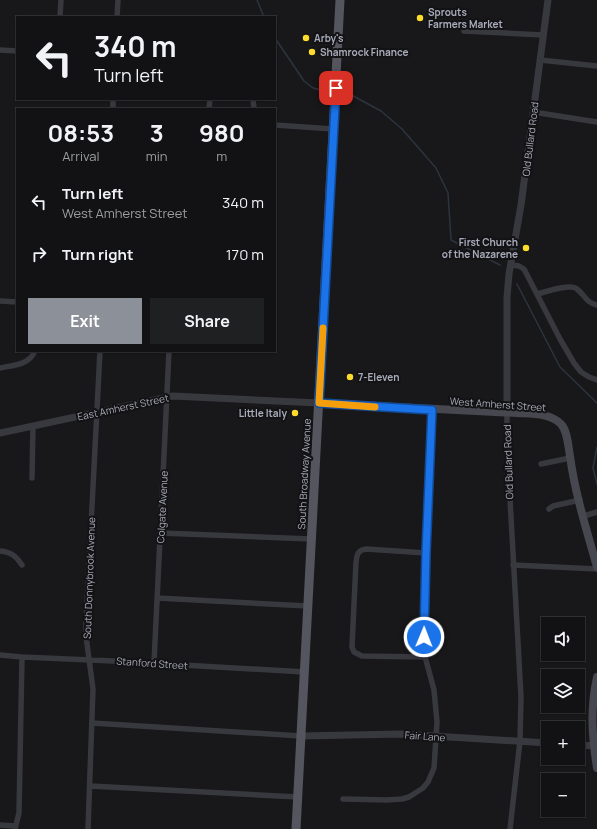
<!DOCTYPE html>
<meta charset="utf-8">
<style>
body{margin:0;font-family:Manrope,sans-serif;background:#1f2022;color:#f1f3f6;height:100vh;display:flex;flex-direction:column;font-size:15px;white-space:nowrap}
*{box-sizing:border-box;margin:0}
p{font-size:13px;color:#9c9ea0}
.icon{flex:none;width:22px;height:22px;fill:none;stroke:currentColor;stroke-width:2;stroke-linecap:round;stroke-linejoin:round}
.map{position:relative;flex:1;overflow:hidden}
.panel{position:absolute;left:16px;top:108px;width:260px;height:244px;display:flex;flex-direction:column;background:#121214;border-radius:0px;box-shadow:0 1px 3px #0004,0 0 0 1px #313234}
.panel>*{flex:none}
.top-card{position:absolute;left:16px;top:16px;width:260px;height:84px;border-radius:0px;box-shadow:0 1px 3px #0004,0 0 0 1px #313234;background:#121214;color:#f1f3f6;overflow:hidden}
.tools{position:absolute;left:541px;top:617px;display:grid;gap:8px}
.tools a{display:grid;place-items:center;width:44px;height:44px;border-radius:0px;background:#121214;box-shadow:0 1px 3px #0004,0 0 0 1px #313234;font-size:20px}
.pin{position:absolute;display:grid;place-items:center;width:34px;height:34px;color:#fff;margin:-17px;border-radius:8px;box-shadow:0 2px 6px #0006}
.me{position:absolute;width:44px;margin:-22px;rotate:1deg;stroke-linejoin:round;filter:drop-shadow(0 0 3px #0008)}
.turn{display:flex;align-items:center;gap:14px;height:84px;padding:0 12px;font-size:18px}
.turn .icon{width:52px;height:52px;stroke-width:2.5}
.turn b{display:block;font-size:28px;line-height:34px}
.eta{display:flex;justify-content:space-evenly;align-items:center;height:68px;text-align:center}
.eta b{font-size:24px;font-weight:700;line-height:28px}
.cta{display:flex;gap:8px;margin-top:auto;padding:8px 12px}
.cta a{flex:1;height:46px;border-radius:0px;background:#8c9099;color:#fff;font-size:16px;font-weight:700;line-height:46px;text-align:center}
.cta a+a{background:#1f2022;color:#f1f3f6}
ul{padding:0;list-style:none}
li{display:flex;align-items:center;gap:12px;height:52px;padding:0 12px}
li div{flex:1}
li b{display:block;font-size:15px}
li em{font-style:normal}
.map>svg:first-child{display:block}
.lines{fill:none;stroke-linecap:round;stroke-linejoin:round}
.stream{stroke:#2d343f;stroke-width:1.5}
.minor{stroke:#38383f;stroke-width:5.5}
.tertiary{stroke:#38383f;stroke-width:7}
.secondary{stroke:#46474f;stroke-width:8}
.primary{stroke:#54555e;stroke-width:9}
.route-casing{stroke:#114b97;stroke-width:10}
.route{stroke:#1a73e8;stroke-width:7}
.slow{stroke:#f59e0b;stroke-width:7}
.poi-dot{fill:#fddc2d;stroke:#131315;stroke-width:1.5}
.labels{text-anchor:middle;stroke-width:4;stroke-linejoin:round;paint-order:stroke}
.poi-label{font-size:10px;font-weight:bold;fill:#a9abba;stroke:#131315;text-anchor:start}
.street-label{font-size:10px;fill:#a9abba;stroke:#131315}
</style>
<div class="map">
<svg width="597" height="829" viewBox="0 0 597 829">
<rect width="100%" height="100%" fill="#18181a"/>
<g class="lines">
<path class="stream" d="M257 0 264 17
M275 38 304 81 313 88 325 91
M346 92 381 111 402 129 436 168 448 193 451 240 500 265
M517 284 560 367 597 403
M597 447 593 468 597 484"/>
<path class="minor" d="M60 17 61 0
M117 17 118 0
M464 31 543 35
M0 50 17 51
M540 60 597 66
M253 99 254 109
M113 109V99
M209 109 210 99
M533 112 597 122
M275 125 333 129
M511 265 519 266 524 269 560 339 574 363 581 372 589 377 597 380
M537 294C546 292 570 283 577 289 586 296 585 302 597 305
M0 301 17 302
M0 368C14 365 29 365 35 351
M507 413V445L521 697 520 741 510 829
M541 464 570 458
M32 478 33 426
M549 509 553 506 580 500
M584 516 597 512
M160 533 311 539
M0 551C11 552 16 556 22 565
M513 565 597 569
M157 598 308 606
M0 655 22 657 113 661 305 672
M425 657 362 656 354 652 352 647 356 562C357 554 358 550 366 549L426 553
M154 663 169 351
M92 723 301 736
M90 786 298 797
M343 799 387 800 402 799 409 797 423 788 428 782 434 768 437 722 434 690 423 649 426 553 432 410
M0 825 16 826
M15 829 19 813 22 657
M88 829 93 689 86 636V623L100 351"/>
<path class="tertiary" d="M507 413V297L509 274 521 205 548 0
M0 433 173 396 319 403
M301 736 401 734 548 743
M578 745 597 746"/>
<path class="secondary" d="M319 403 517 413C531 414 550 413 561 424 568 432 568 446 570 456 575 494 587 531 597 567
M597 677C590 710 592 735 597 768"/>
<path class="primary" d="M296 829 340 0"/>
</g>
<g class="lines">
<defs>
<path id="route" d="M336 88 319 403 432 410 426 553 424 637"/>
</defs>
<use href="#route" class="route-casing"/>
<use href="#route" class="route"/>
<path class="slow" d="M323 328 319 403 375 407"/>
</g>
<g class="poi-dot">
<circle cx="420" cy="18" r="4"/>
<circle cx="306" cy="38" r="4"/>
<circle cx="312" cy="52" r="4"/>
<circle cx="526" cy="248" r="4"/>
<circle cx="350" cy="377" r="4"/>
<circle cx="295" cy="413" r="4"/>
</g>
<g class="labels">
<g class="poi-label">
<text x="428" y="16">Sprouts<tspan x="428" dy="12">Farmers Market</tspan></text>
<text x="314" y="42">Arby's</text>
<text x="320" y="56">Shamrock Finance</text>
<text x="518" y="246" text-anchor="end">First Church<tspan x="518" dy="12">of the Nazarene</tspan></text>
<text x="358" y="381">7-Eleven</text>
<text x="287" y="417" text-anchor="end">Little Italy</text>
</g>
<g class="street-label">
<text transform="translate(530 139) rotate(-83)" y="4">Old Bullard Road</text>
<text transform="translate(498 404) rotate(4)" y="4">West Amherst Street</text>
<text transform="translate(123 407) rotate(-12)" y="4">East Amherst Street</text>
<text transform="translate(508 462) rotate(-92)" y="4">Old Bullard Road</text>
<text transform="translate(304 474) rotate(-87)" y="4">South Broadway Avenue</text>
<text transform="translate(162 507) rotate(-87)" y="4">Colgate Avenue</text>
<text transform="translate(89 578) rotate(-88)" y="4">South Donnybrook Avenue</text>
<text transform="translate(152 663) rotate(4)" y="4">Stanford Street</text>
<text transform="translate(425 736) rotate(4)" y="4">Fair Lane</text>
</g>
</g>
</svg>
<div class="tools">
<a><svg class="icon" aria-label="sound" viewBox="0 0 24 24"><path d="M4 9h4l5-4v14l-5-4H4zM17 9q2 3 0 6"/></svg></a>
<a><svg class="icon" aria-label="layers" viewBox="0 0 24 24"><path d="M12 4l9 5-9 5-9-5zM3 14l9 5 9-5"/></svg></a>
<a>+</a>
<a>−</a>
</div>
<div class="pin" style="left:336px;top:88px;background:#d93025"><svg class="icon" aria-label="arrive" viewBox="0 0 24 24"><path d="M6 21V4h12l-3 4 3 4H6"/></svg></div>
<svg class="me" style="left:424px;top:637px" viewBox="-20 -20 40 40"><circle r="17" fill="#1a73e8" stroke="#fff" stroke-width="3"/><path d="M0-11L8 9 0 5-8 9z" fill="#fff"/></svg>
<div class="top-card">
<div class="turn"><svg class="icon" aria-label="left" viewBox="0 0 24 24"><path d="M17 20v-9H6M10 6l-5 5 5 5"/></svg><div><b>340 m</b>Turn left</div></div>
</div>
<section class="panel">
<div class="eta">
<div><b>08:53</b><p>Arrival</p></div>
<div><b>3</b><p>min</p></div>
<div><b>980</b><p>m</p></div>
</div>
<ul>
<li><svg class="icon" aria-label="left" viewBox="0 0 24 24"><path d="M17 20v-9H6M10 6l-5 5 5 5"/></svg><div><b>Turn left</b><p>West Amherst Street</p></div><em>340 m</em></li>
<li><svg class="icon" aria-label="right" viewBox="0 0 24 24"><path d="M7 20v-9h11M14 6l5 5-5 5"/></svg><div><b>Turn right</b></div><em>170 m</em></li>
</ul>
<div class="cta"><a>Exit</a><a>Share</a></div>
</section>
</div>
